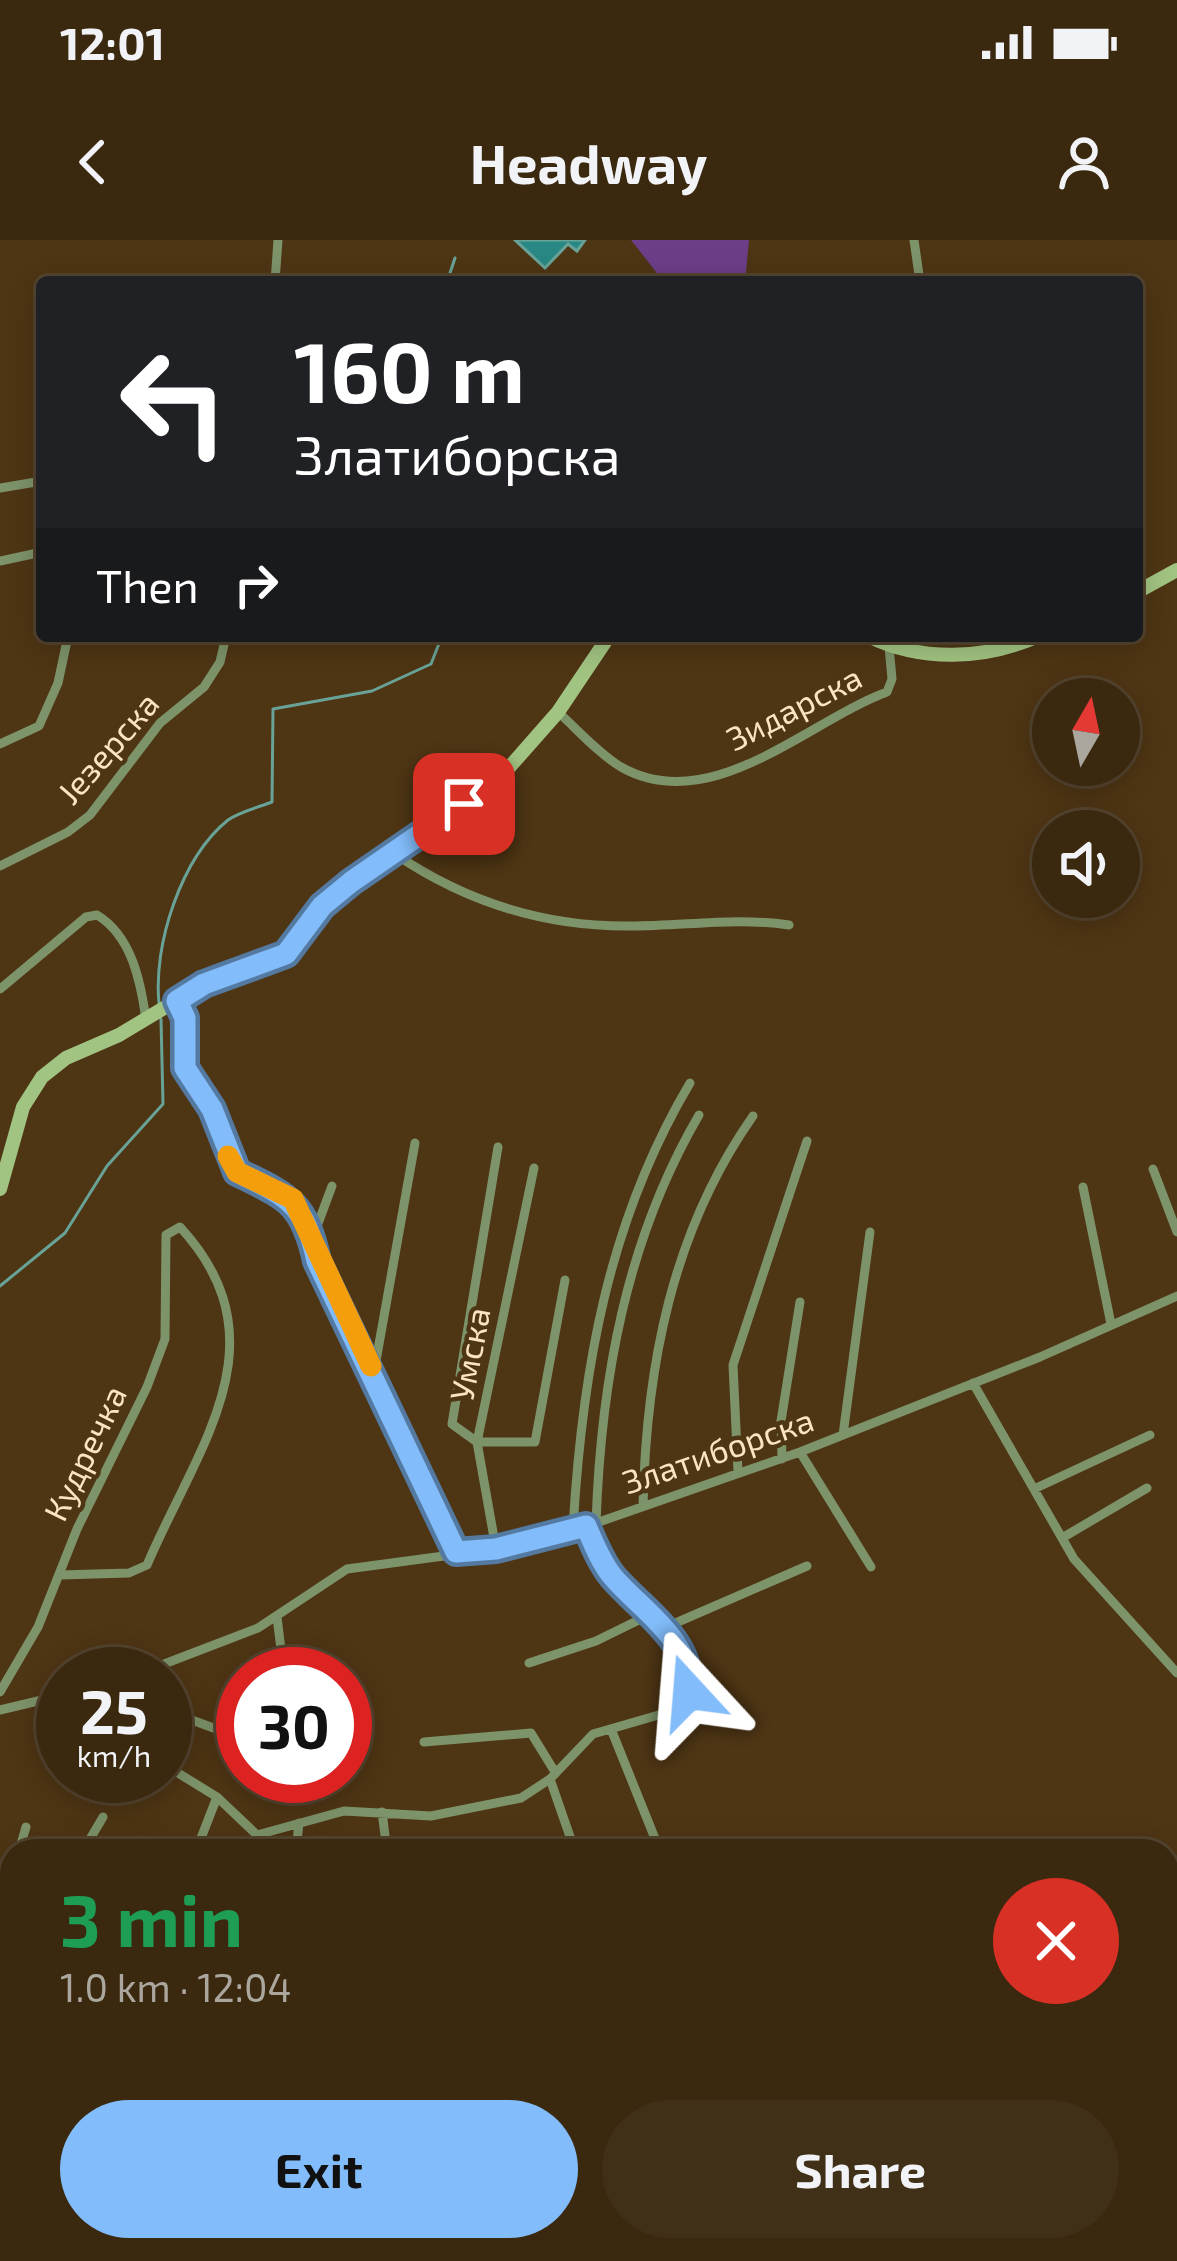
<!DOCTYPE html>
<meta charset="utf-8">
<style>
body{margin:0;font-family:"Exo 2",sans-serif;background:#413018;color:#f1f3f6;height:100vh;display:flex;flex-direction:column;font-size:45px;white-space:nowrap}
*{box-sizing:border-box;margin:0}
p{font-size:39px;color:#aba69e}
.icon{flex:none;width:66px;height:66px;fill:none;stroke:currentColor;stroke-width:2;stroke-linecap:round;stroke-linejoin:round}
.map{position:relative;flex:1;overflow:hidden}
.drawer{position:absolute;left:0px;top:1599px;width:1179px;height:423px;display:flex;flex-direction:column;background:#3a280f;border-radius:36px 36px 0 0;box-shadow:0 6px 30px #0003,0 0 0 3px #54442f}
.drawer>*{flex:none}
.hud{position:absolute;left:36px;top:36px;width:1107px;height:366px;border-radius:12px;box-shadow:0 6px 30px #0003,0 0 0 3px #54442f;background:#202124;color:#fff;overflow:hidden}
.needle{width:78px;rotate:9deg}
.buttons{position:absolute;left:1032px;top:438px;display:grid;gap:24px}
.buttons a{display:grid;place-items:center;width:108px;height:108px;border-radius:50%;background:#3a280f;box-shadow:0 6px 30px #0003,0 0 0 3px #54442f;font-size:60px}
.speed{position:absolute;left:36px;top:1407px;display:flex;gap:24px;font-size:60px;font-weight:700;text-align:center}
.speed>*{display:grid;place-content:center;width:156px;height:156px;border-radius:50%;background:#3a280f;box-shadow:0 6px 30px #0003,0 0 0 3px #54442f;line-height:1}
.speed small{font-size:30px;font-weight:400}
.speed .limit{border:18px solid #d22;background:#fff;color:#111}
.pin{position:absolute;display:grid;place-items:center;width:102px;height:102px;color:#fff;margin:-51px;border-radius:24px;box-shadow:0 6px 18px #0006}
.me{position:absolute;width:132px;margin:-66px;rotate:341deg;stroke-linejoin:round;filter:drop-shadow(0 0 9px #0008)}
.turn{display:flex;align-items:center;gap:42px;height:252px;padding:0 60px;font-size:54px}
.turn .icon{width:156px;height:156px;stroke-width:2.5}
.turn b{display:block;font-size:84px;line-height:102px}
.then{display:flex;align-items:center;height:114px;padding:0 60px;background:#0003;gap:24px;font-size:45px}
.round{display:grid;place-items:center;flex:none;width:126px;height:126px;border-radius:63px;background:#413018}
.head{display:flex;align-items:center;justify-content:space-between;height:204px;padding:0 60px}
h1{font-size:72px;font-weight:700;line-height:90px;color:#1e9e55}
.primary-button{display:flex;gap:24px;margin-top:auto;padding:24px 60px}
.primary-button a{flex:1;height:138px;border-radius:72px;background:#82bcfa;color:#111;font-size:48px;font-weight:700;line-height:138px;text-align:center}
.primary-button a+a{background:#413018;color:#f1f3f6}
.status{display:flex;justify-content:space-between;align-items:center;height:84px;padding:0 60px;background:#3a280f;direction:ltr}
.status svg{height:33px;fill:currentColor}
header{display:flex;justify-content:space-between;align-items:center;height:156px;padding:0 60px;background:#3a280f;font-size:54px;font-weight:700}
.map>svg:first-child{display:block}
.green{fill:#6c3e88}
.water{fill:#298884;stroke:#69a397;stroke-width:3}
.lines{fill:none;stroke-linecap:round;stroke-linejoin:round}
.stream{stroke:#69a397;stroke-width:3}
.street{stroke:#7d9369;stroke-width:9}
.secondary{stroke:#a2c482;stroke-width:14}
.route-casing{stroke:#547aa2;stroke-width:30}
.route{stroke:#82bcfa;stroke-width:21}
.slow{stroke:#f59e0b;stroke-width:21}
.labels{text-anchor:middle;stroke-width:9;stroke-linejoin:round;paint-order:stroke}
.street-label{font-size:33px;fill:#fde2c4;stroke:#4e3514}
</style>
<div class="status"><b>12:01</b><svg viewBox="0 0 49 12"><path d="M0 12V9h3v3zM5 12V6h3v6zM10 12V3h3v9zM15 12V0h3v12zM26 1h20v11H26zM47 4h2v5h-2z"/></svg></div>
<header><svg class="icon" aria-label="back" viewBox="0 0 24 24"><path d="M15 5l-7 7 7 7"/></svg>Headway<svg class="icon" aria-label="person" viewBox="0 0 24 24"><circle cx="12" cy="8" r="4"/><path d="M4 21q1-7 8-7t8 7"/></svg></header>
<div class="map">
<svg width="1177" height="2021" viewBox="0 0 1177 2021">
<rect width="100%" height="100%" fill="#4e3514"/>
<path class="green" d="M631 0H749L745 42H664Z"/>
<path class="water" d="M515 0H585L577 11 568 4 545 28Z"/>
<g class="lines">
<path class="stream" d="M447 42 455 18
M159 763C153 705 181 618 228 580 239 572 259 567 272 562L273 469 372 451 431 424 442 396
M0 1046 65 993 107 926 163 864 161 779"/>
<path class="street" d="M914 0 920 42
M275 42 278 0
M0 248 42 241
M0 321 42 312
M558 472C578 490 598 513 621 527 711 578 808 481 887 452L892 439 889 406
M0 504 39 486 58 443 68 396
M395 614C466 662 545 687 631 686 685 686 736 677 789 685
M0 626 68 592 90 575 160 483 204 447 220 422 226 396
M0 749 86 677 97 675C132 696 141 743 146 780
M177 761 185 778V828L211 869 222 906 237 932 293 959 308 984 317 1021 456 1312
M498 907 452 1184 477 1202H535L565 1040
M1153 929 1177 992
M1083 947 1111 1084
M313 997 332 946
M374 1132 415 903
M973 1143 1074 1319 1177 1433
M843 1195 870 992
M800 1212 871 1327
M782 1219 781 1181 800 1062
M738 1232 733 1125 807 901
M1034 1249 1150 1195
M643 1266C646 1127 672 991 753 876
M596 1283C601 1140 626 1000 699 875
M573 1289C582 1131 608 981 690 843
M1062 1298 1147 1248
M496 1309 477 1202 534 928
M277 1377 284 1434
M664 1388 807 1326
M529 1423 596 1401 653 1373
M138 1434 258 1388 347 1329 496 1309 596 1283 800 1212 1040 1117 1177 1056
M0 1452 38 1387 77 1289 147 1147 165 1099 166 995 180 987C286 1102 197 1207 147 1325L129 1333 60 1335
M0 1470 63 1455
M165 1470 243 1499
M611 1489 660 1611
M424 1502 531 1493 555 1532
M165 1525 217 1557 257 1595 344 1571 431 1576 521 1558 550 1539 593 1494 669 1472 689 1452C693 1399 643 1371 613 1337 601 1323 594 1302 586 1286
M550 1539 575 1611
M382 1572 387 1611
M19 1611 26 1587
M83 1611 103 1577
M196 1611 217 1557
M296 1611 299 1583
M12 1646 5 1690 12 1691
M0 1730 12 1748
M0 1829 12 1836
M93 2010 100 2021
M163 2010 171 2021
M731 2010 736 2021
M1039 2010 1041 2021
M20 2021 21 2010
M217 2021 231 2010
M981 2021 1014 2010"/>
<path class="secondary" d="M1137 352 1177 330
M868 396C921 422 984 420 1038 396
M0 949 23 867 42 837 66 818 119 795 204 744 277 718 298 704 322 666 351 642 499 539 558 472 609 396"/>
</g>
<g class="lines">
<defs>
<path id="route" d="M464 564 351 642 322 666 286 714 204 744 177 761 185 778V828L212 869 237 932C288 957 304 962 317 1021L456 1312 496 1309 586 1286C593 1302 601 1323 613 1337 643 1372 692 1399 689 1452"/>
</defs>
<use href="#route" class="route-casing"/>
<use href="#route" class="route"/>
<path class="slow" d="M228 916 237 932 293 959 371 1126"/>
</g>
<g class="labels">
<g class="street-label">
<text transform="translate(794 468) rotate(-27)" y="12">Зидарска</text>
<text transform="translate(108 508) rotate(-49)" y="12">Језерска</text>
<text transform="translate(470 1114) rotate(-79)" y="12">Умска</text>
<text transform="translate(718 1211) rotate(-19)" y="12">Златиборска</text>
<text transform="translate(85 1213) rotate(-64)" y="12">Кудречка</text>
</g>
</g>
</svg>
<div class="buttons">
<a><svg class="needle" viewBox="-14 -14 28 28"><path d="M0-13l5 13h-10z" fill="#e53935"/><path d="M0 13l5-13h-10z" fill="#aba69e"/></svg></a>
<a><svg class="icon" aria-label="sound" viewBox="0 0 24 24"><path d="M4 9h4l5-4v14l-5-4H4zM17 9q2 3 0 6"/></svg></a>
</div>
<div class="speed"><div>25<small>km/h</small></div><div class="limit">30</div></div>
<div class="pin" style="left:464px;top:564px;background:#d93025"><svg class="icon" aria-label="arrive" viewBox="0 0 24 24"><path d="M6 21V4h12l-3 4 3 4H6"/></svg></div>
<svg class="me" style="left:689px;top:1452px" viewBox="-20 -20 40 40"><path d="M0-17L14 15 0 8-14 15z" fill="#82bcfa" stroke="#fff" stroke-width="4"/></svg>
<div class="hud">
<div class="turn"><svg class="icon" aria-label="left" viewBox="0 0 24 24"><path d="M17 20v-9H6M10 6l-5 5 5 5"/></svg><div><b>160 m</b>Златиборска</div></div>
<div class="then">Then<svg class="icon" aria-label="right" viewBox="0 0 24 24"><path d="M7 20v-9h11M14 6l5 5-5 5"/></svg></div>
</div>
<section class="drawer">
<div class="head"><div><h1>3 min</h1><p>1.0 km · 12:04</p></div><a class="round" style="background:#d93025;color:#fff"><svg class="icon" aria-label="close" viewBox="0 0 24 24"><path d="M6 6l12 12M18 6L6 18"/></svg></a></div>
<div class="primary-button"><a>Exit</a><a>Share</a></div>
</section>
</div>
